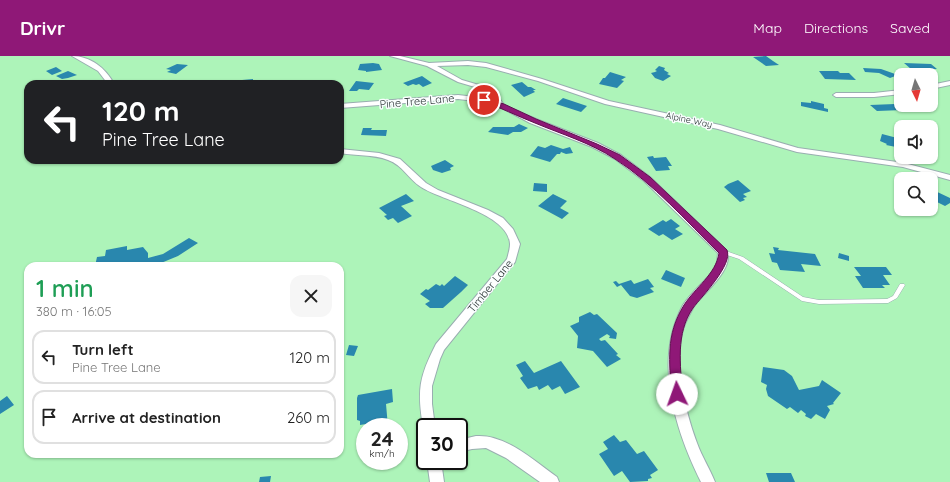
<!DOCTYPE html>
<meta charset="utf-8">
<style>
body{margin:0;font-family:Quicksand,sans-serif;background:#f6f6f6;color:#222;height:100vh;display:flex;flex-direction:column;font-size:15px;white-space:nowrap}
*{box-sizing:border-box;margin:0}
p{font-size:13px;color:#767676}
.icon{flex:none;width:22px;height:22px;fill:none;stroke:currentColor;stroke-width:2;stroke-linecap:round;stroke-linejoin:round}
.map{position:relative;flex:1;overflow:hidden}
.drawer{position:absolute;left:24px;top:206px;width:320px;height:196px;display:flex;flex-direction:column;background:#fff;border-radius:12px;box-shadow:0 1px 3px #0004}
.drawer>*{flex:none}
.guide{position:absolute;left:24px;top:24px;width:320px;height:84px;border-radius:12px;box-shadow:0 1px 3px #0004;background:#202124;color:#fff;overflow:hidden}
.needle{width:26px;rotate:175deg}
.buttons{position:absolute;left:894px;top:12px;display:grid;gap:8px}
.buttons a{display:grid;place-items:center;width:44px;height:44px;border-radius:8px;background:#fff;box-shadow:0 1px 3px #0004;font-size:20px}
.speed{position:absolute;left:356px;top:362px;display:flex;gap:8px;font-size:20px;font-weight:700;text-align:center}
.speed>*{display:grid;place-content:center;width:52px;height:52px;border-radius:50%;background:#fff;box-shadow:0 1px 3px #0004;line-height:1}
.speed small{font-size:10px;font-weight:400}
.speed .limit{border:2px solid #111;border-radius:6px;background:#fff;color:#111}
.pin{position:absolute;display:grid;place-items:center;width:34px;height:34px;color:#fff;margin:-17px;border:2px solid #fff;border-radius:50%;box-shadow:0 1px 4px #0007}
.me{position:absolute;width:44px;margin:-22px;rotate:357deg;stroke-linejoin:round;filter:drop-shadow(0 0 3px #0008)}
.turn{display:flex;align-items:center;gap:14px;height:84px;padding:0 12px;font-size:18px}
.turn .icon{width:52px;height:52px;stroke-width:2.5}
.turn b{display:block;font-size:28px;line-height:34px}
.round{display:grid;place-items:center;flex:none;width:42px;height:42px;border-radius:12px;background:#f6f6f6}
.summary{display:flex;align-items:center;justify-content:space-between;height:68px;padding:0 12px}
h1{font-size:24px;font-weight:600;line-height:30px;color:#1e9e55}
ul{padding:0;list-style:none}
li{display:flex;align-items:center;gap:12px;height:54px;margin:0 8px 6px;padding:0 4px;border:2px solid #e0e0e0;border-radius:12px}
li div{flex:1}
li b{display:block;font-size:15px}
li em{font-style:normal}
header{display:flex;align-items:center;gap:24px;box-sizing:border-box;height:56px;padding:0 20px;background:#8f1877;color:#fff}
header strong{font-size:19px}
nav{display:flex;gap:22px;margin-inline-start:auto;font-size:14px}
.map>svg:first-child{display:block}
.green{fill:#adf4b9;fill-rule:evenodd}
.building{fill:#2987ae}
.lines{fill:none;stroke-linecap:round;stroke-linejoin:round}
.lane-casing{stroke:#99aeb0;stroke-width:1}
.street-casing{stroke:#99aeb0;stroke-width:2}
.lane{fill:#fff;fill-rule:evenodd}
.street{fill:#fff;fill-rule:evenodd}
.route{fill:#8f1877;stroke:#5d104d}
.labels{text-anchor:middle;stroke-width:3;stroke-linejoin:round;paint-order:stroke}
.far-street-label{font-size:9px;fill:#283031;stroke:#f9fefe}
.street-label{font-size:11px;fill:#283031;stroke:#f9fefe}
</style>
<header>
<strong>Drivr</strong>
<nav><a>Map</a><a>Directions</a><a>Saved</a></nav>
</header>
<div class="map">
<svg width="950" height="426" viewBox="0 0 950 426">
<rect width="100%" height="100%" fill="#def5f7"/>
<path class="green" d="M0 0H950V426H0ZM901 19H931V49H901ZM28 28H340V104H28ZM901 71H931V101H901ZM901 123H931V153H901ZM28 210H340V398H28ZM365 371H399V405H365ZM425 371H459V405H425Z"/>
<path class="building" d="M766 0 773 5 779 9 766 10 753 1Z
M373 7 379 8 382 14 366 16V15L358 14 360 8Z
M904 7 931 8 937 13H911Z
M177 8 188 9 176 18 167 16 171 14 166 13Z
M659 10 665 12 664 14 669 17 667 18 671 20 663 25 655 22 651 17 655 16 657 15 655 14Z
M56 11 62 15 52 19 46 15Z
M863 12 881 13 898 19 890 22 879 17 865 16Z
M68 15 77 19 68 22 62 23 56 20Z
M819 15H838L840 17H849L856 24 825 23Z
M610 16 626 21 621 24 624 25 617 32 599 28 603 22H605Z
M422 20 432 27 423 31 419 28 416 29 413 28 408 30 403 27Z
M253 23V28H231V25Z
M356 25 374 27 369 34 359 33 357 35H349Z
M522 26 528 31H531L536 34H533L535 36 524 41 511 29Z
M563 42 587 50 581 56 556 48Z
M811 45 824 48V52L828 53V56L801 50V46L811 47Z
M895 48 903 54 877 55 870 49Z
M519 68 528 72 521 76H513L508 79 488 76 493 71H514Z
M363 72H372L371 74H387L386 80 361 79Z
M882 78 901 83V92L886 89 887 88 880 85Z
M551 89 563 93 570 91 573 97 566 98 561 96 560 98H557L550 106 530 100 538 90 545 92Z
M653 100 654 102 666 101 672 110H668L670 114 656 115 647 101Z
M445 104 454 110 450 112 451 114 442 117 433 114 431 110Z
M738 124 751 135 743 138 747 141 743 142 745 144 740 146 724 131 728 128Z
M534 127 547 128V136L533 135Z
M931 133 950 142V147L945 150 931 143Z
M406 138 414 145 401 150 412 160 398 167 393 162 388 164 384 160 387 159 379 152Z
M553 138 567 145 560 152 569 157 562 163 538 150Z
M671 163 680 170 675 173 683 178 672 184 663 178 659 180 648 173 663 164 666 166Z
M189 182 198 187 178 200 161 207 149 210H95L97 201 105 200 106 194 127 190V194L143 191 148 197V202L163 198Z
M773 191 779 192 778 194 815 198 821 210 801 208 805 216 780 214 777 207 772 206 769 197 775 198Z
M839 197 849 200V205L838 202Z
M854 211H886L892 219H883L890 229H882L885 232H863L855 220H861Z
M666 214 685 222 681 231 661 223Z
M455 220 468 229 461 236 443 252H430L425 248 430 245 420 238 426 233 428 234 436 228 440 230 442 228 444 230Z
M648 223 654 231 650 232 654 236 637 242 630 240 621 229 617 231 613 226 616 225 619 228 631 224 634 228Z
M590 256 594 259 597 258 617 277 616 283 609 282 610 280 607 278 599 283 601 285 605 284 618 298 616 299 621 303 607 311 593 295 577 292 578 280 570 270 579 266V261Z
M349 289 358 290 354 300 346 299Z
M525 305 534 317 561 305 580 331 565 338 560 330 552 334 548 329 539 334 537 330 528 333 520 322 523 320 516 309Z
M763 311 784 314 792 320 799 334 819 330 822 324 841 337 833 347 834 348 827 350 830 354 825 363 816 358 811 363 805 360 806 358 801 354 798 357 790 351 787 353 768 340 766 333 767 329 761 326Z
M392 333 393 346 386 348 388 371H366V368L360 369V365L357 364V342L358 339Z
M7 340 14 349 0 358V345Z
M614 379 620 386 626 384 637 398 644 395 658 414 650 419 652 422 648 423V425L630 426 622 415 614 420 599 398 608 393 603 386Z
M766 417H791L795 426H769Z
M271 420 270 426H259L260 421Z"/>
<g class="lines">
<defs>
<path id="lane" d="M723 194 743 201 803 241 819 244 887 243 893 240 900 228H904L905 229 897 242 888 247 819 248 802 245 739 203 721 197V195Z"/>
<path id="street" d="M72 0C90 0 106 12 114 28H108L98 15Z
M390 0H400L429 7 468 5 486 7 542 23 609 45 720 69 798 92 904 107 950 119V124L903 111 797 96 718 73 605 48 538 25 486 11 468 9 437 10 462 24 489 32 494 35 504 49 536 63 598 87 621 99 650 121 726 194C736 211 705 236 695 249 691 255 688 262 685 268 672 302 685 355 697 387 702 401 710 413 715 426H701C675 374 653 304 683 249 692 235 706 225 715 212L717 207 718 197 644 125 615 103 592 91 530 67 500 51 483 46 458 43 340 52V48L458 39 484 42 495 45 490 37 485 34 458 26 427 10Z
M950 25V29L931 33V29Z
M901 34V38L874 41H836L833 39 836 37H874Z
M340 93 379 97 400 103 426 127 438 134 488 154 503 162 513 173 520 188 515 206 444 294 440 303 432 330V348L435 371H425V375L423 371C417 334 419 321 436 288L507 203C508 199 510 193 510 188 508 157 442 145 421 131 408 123 403 109 388 104 373 98 356 100 340 97Z
M476 380C506 378 534 405 557 421L559 426H540L506 402 486 392 472 393 459 396V384Z
M427 405H441L444 426H430Z"/>
</defs>
<use href="#lane" class="lane-casing"/>
<use href="#street" class="street-casing"/>
<use href="#lane" class="lane"/>
<use href="#street" class="street"/>
</g>
<path class="route" d="M484 42 504 48 536 63 597 88 620 99 650 121 727 194C733 209 702 240 693 252 675 278 681 309 682 338L681 342 677 343 673 342 671 338C670 305 665 280 684 249 695 232 716 218 719 197 686 165 654 128 615 103 591 87 561 78 535 67 517 60 500 51 481 45L480 44Z"/>
<g class="labels">
<g class="far-street-label">
<text transform="translate(689 64) rotate(12)" y="3">Alpine Way</text>
</g>
<g class="street-label">
<text transform="translate(417 45) rotate(-5)" y="4">Pine Tree Lane</text>
<text transform="translate(490 230) rotate(-51)" y="4">Timber Lane</text>
</g>
</g>
</svg>
<div class="buttons">
<a><svg class="needle" viewBox="-14 -14 28 28"><path d="M0-13l5 13h-10z" fill="#e53935"/><path d="M0 13l5-13h-10z" fill="#767676"/></svg></a>
<a><svg class="icon" aria-label="sound" viewBox="0 0 24 24"><path d="M4 9h4l5-4v14l-5-4H4zM17 9q2 3 0 6"/></svg></a>
<a><svg class="icon" aria-label="search" viewBox="0 0 24 24"><circle cx="10" cy="10" r="6"/><path d="M15 15l6 6"/></svg></a>
</div>
<div class="speed"><div>24<small>km/h</small></div><div class="limit">30</div></div>
<div class="pin" style="left:484px;top:44px;background:#d93025"><svg class="icon" aria-label="arrive" viewBox="0 0 24 24"><path d="M6 21V4h12l-3 4 3 4H6"/></svg></div>
<svg class="me" style="left:677px;top:338px" viewBox="-20 -20 40 40"><circle r="19" fill="#fff"/><path d="M0-13L10 11 0 6-10 11z" fill="#8f1877"/></svg>
<div class="guide">
<div class="turn"><svg class="icon" aria-label="left" viewBox="0 0 24 24"><path d="M17 20v-9H6M10 6l-5 5 5 5"/></svg><div><b>120 m</b>Pine Tree Lane</div></div>
</div>
<section class="drawer">
<div class="summary"><div><h1>1 min</h1><p>380 m · 16:05</p></div><a class="round"><svg class="icon" aria-label="close" viewBox="0 0 24 24"><path d="M6 6l12 12M18 6L6 18"/></svg></a></div>
<ul>
<li><svg class="icon" aria-label="left" viewBox="0 0 24 24"><path d="M17 20v-9H6M10 6l-5 5 5 5"/></svg><div><b>Turn left</b><p>Pine Tree Lane</p></div><em>120 m</em></li>
<li><svg class="icon" aria-label="arrive" viewBox="0 0 24 24"><path d="M6 21V4h12l-3 4 3 4H6"/></svg><div><b>Arrive at destination</b></div><em>260 m</em></li>
</ul>
</section>
</div>
